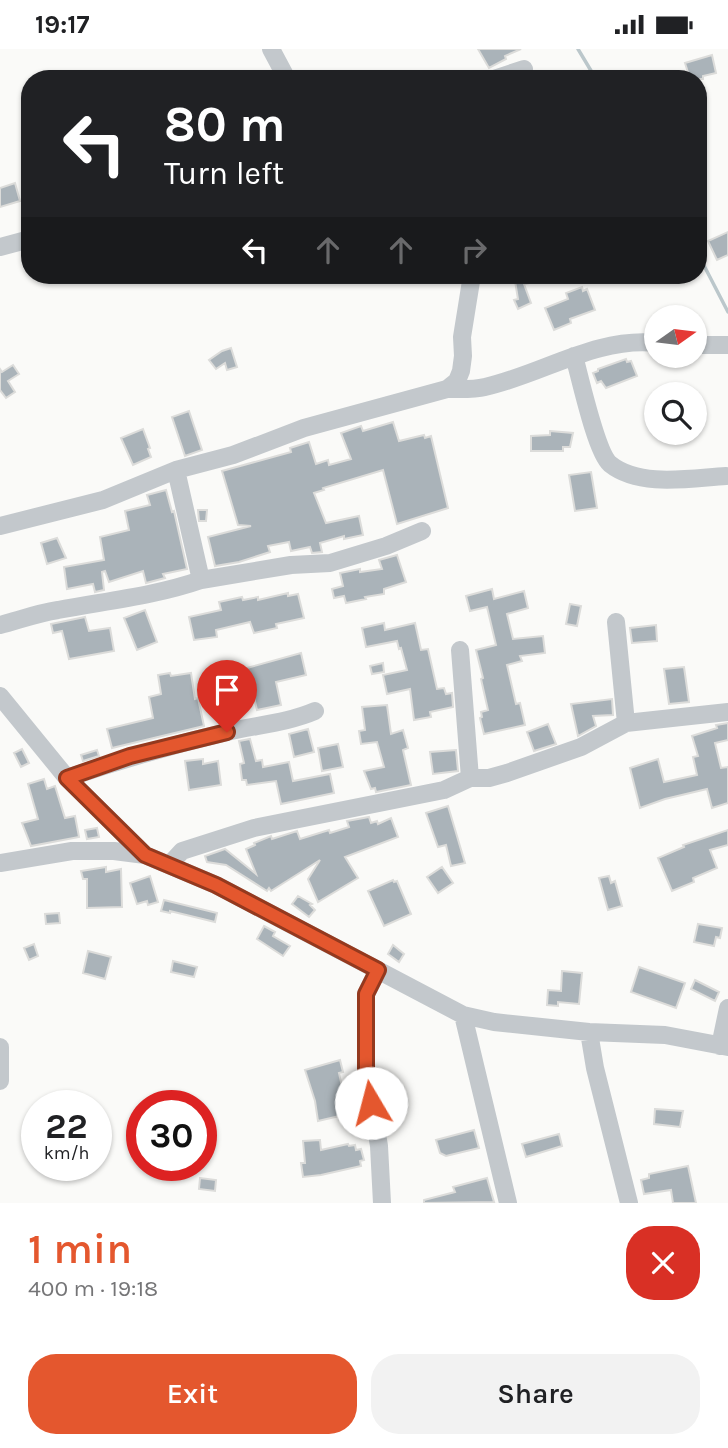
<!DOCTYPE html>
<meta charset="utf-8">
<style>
body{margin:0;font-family:Karla,sans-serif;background:#f2f2f2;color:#202124;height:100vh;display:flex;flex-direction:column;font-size:26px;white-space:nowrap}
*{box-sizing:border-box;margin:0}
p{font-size:23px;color:#757577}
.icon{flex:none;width:38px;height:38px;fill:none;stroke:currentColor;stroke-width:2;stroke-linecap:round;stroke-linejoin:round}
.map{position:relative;height:1154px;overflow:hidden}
.side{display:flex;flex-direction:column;background:#fff;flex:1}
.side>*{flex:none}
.top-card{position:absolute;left:21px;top:21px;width:686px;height:214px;border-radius:28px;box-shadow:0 2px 5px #0004;background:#202124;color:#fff;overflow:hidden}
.needle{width:46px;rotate:76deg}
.fabs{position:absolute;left:644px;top:256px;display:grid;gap:14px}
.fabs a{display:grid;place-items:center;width:63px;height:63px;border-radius:50%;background:#fff;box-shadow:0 2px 5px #0004;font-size:35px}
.speed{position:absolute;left:21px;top:1041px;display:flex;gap:14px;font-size:35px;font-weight:700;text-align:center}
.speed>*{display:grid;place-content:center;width:91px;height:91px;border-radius:50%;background:#fff;box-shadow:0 2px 5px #0004;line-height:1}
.speed small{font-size:18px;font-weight:400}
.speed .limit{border:10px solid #d22;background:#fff;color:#111}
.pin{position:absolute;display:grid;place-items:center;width:60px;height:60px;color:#fff;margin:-72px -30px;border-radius:50% 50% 50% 0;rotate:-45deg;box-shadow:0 0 7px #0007}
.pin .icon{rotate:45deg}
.me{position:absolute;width:77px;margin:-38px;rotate:352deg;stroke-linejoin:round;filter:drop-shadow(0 0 5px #0008)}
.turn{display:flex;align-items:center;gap:24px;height:147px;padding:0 28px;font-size:32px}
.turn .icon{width:91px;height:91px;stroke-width:2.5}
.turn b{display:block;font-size:49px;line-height:60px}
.lanes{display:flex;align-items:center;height:66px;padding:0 28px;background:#0003;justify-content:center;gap:35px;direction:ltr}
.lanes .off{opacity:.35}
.round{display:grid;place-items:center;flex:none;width:74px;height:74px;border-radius:28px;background:#f2f2f2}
.head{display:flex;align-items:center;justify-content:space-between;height:119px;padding:0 28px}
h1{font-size:42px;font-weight:600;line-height:52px;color:#e4572e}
.cta{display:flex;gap:14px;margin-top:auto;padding:14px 28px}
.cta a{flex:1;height:80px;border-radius:28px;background:#e4572e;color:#fff;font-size:28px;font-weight:600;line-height:80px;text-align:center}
.cta a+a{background:#f2f2f2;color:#202124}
.status{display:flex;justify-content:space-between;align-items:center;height:49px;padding:0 35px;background:#fff;direction:ltr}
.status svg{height:19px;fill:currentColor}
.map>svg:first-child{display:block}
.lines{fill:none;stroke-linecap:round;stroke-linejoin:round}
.stream{stroke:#bbc7cb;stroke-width:3.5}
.building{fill:#aab3b9;stroke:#dcdcda;stroke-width:2}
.minor{stroke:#c3c8cc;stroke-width:18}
.route-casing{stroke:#94391e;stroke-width:18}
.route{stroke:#e4572e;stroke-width:12}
</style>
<div class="status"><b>19:17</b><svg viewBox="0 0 49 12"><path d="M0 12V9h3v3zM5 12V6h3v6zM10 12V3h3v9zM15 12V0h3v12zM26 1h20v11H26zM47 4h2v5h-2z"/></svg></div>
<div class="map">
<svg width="728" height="1154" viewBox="0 0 728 1154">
<rect width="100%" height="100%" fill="#fafaf8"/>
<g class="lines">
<path class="stream" d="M578 0 596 30
M698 205 728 263"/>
</g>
<path class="building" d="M478 0H521L505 7 506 10 489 19Z
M712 6 716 24 703 27V30H690L685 14Z
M15 134 20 152 0 158V139Z
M728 183V206L717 211 708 192Z
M514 226H547V231L524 235 531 254 518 260 514 251 518 250Z
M582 238 583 242 587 240 595 261 570 270 571 274 554 281 545 259 568 250 566 244Z
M231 299 237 318 227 321 225 314 216 320 209 311 222 302Z
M626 310 627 313 631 312 637 327 606 339 601 332 597 334 593 324 598 322V320Z
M13 316 19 325 8 332 15 343 6 349 0 341V320L2 323Z
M189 362 202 401 185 407 172 368Z
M393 373 399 392 424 386 425 389 431 387 448 459 397 475 383 421 323 439 324 441 314 444 326 474 359 467 363 486 344 490V487L320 494 322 503 312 504 310 498 291 502 289 493 268 497 270 503 239 513 215 517 208 488 251 477 238 476 222 422 291 403 290 399 309 393 316 415 328 411 329 416 351 410 341 384 361 377 363 382Z
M143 380 150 399 148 400 151 408 133 416 121 389Z
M550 382 573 384 570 398H563V402H531V387L550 386Z
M591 423 597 459 575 462 569 426Z
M166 441 172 463 174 462 187 520 163 525 165 529 146 534 143 522 109 533 105 522 102 523 104 541 95 543 93 535 67 540 64 518 104 511 100 488 129 481 125 462 150 456 147 446Z
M198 461H207L206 472H199Z
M57 489 66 509 47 515 41 494Z
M397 506 406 533 384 540V545L365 548 366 550 346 554 344 547 334 549 332 540 343 537 340 524 360 520V523L382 520 379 511Z
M492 540 494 550 524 542 528 559 507 565 513 590 543 587 545 604 520 607 522 612 507 616 516 655 520 654 525 676 484 685 480 669 482 668 481 663 488 661 481 630 483 629 476 601 496 596 487 558 470 562 466 547Z
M288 544V547L298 545 304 569 276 575 277 579 254 584 250 573 216 581 217 588 194 591 189 568 221 561 219 553 242 548 243 551 258 548V551Z
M570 555 581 557 577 577 566 575Z
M145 561 157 593 137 601 124 569Z
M85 568 89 582 110 579 114 602 69 610 62 582 53 584 51 575Z
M384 574 385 581 415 574 421 601 428 600 437 640 444 639 446 645 452 644 453 658 430 663 431 668 414 671 410 640 387 645 383 626 407 621 401 599 399 600 397 592 366 598 362 579Z
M656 576 657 592 632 594 630 579Z
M301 604 306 626 276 633 281 656 257 661 247 619Z
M383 614 384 623 372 625 370 617Z
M684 618 689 653 669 655 664 620Z
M170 624 171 627 191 624 195 650 198 649 204 677 112 699 107 680 153 669 149 648 161 645 158 626Z
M612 650 613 666 593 667 596 677 578 687 571 655Z
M387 656 391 685 403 681 408 699 403 701 411 736 376 743 375 739 371 740 364 722 384 718 377 693 361 695 359 682 365 681 362 658Z
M728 674V691L715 694 721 719 728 718V754L712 759 707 740 665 750 640 759 630 719 658 710 664 733 697 726 693 708 698 707 692 687 717 679 716 676Z
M548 675 556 695 534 702 527 683Z
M308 680 314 703 294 708 289 685Z
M250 690 256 712 262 711 263 718 289 713 293 732 330 725 334 744 281 755 276 732 247 736 246 731H242L240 715 244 714 239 692Z
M338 695 343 718 322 722 318 699Z
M22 700 29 714 21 718 14 704Z
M97 701 99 707 83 712 81 706Z
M456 701 458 722 433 725 430 703Z
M203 710V715L218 712 221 736 189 741 185 712Z
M44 730 47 740 55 737 65 769 75 767 79 788 31 797 22 774 38 770 28 735Z
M448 757 465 814 451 817 446 796 438 798 426 764Z
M369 768 371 774 377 772 378 775 391 769 398 788 345 808 358 829 318 853 308 830 320 811 271 842 269 839 267 842 226 816 207 813 205 807 225 800 256 825 246 800 255 796 254 794 271 787 272 790 297 782 300 790 329 781 330 784 349 778 347 772Z
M97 779 99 788 87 790 85 781Z
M728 781V796L710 801 717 819 693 829 694 833 672 842 658 809 684 798 683 796Z
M106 818V823L121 820 122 858 87 859V830H83L81 822Z
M442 818 453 834 438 844 427 828Z
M150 827 158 853 148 856 147 852 137 855 130 834Z
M609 827 611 834 615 832 622 857 608 861 599 829Z
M393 831 394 833 397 832 411 865 384 877 368 842Z
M298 847 312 855 310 856 315 861 309 868 292 855Z
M164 851 217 864 215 873 170 862V864L161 862Z
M59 864 60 874 46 875 45 865Z
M698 875 722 879 720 889 716 888 714 897 694 893Z
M264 877 275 883 273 887 290 897 283 907 257 890Z
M34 895 38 907 29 911 24 899Z
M393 896 404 905 399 913 388 905Z
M88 902 111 908 105 930 83 924Z
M173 912 197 918 194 928 171 923Z
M639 918 685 934 676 959 631 943Z
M562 922 582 924 579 955 558 953V957L547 956 548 941 561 942Z
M695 931 719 943 715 952 691 940Z
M340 1011 343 1023 339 1024 348 1065 318 1072 315 1052 305 1021Z
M655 1060 683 1062 680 1078 654 1075Z
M474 1081 479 1099 446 1107 440 1104 436 1091Z
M559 1085 562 1097 526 1108 522 1095Z
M320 1091 321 1101 348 1095 349 1097 355 1096 356 1101 361 1100 364 1111 360 1112 361 1117 321 1126 303 1128 301 1114H305L303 1092Z
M688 1117 696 1154H673L671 1141 644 1145 641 1131 649 1129V1125Z
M200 1129 216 1131 215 1142 199 1140Z
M487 1129 494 1153 424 1154V1151L455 1143 453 1138Z"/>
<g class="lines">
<path class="minor" d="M271 0 287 30
M494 30 524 20
M0 198 30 190
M695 296H728
M574 307C580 328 596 403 610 415 640 439 691 429 726 427
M447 340C459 340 473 341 485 338 543 325 595 288 656 294
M176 421 201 531 291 516 330 514 386 497 422 482
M0 477 103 451 176 421 233 406 304 379 447 340 457 332 461 322 463 307 462 288 472 226
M616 573 626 674
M0 576C19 571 38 564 58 561 105 552 155 547 201 531
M460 601 470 729
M0 647 67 729 145 806
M67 729C120 711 172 696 227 683 256 676 287 674 315 662
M0 814 72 802H114L145 806 216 836 463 966 494 973 589 983 665 986 728 998
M170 815 182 802 254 779 444 741 470 729H489L507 724 581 698 626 674 728 663
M378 921 366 945V1019L379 1097 382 1154
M463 966 508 1154
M589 983 595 1019 629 1154
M720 997 728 959
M0 998V1032"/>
</g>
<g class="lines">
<defs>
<path id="route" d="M227 683 130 707 67 729 145 806 216 836 378 921 366 945V1019L371 1054"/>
</defs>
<use href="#route" class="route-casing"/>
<use href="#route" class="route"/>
</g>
</svg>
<div class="fabs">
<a><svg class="needle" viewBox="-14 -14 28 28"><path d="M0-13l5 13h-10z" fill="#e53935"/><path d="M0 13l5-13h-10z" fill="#757577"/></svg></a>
<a><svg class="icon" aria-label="search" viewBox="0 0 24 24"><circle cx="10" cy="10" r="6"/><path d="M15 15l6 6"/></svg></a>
</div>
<div class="speed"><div>22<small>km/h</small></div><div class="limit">30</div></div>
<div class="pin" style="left:227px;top:683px;background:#d93025"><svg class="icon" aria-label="arrive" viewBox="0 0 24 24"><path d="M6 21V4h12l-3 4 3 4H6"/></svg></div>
<svg class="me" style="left:371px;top:1054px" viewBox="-20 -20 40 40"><circle r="19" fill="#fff"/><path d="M0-13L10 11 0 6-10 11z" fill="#e4572e"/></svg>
<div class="top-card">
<div class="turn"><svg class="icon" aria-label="left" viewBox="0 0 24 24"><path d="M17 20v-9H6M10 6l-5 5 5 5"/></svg><div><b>80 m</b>Turn left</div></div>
<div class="lanes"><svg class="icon" aria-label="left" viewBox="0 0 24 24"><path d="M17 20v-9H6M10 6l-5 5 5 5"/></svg><svg class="icon off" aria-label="ahead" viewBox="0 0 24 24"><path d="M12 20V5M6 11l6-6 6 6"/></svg><svg class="icon off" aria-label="ahead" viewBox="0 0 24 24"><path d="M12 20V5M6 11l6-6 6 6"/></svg><svg class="icon off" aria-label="right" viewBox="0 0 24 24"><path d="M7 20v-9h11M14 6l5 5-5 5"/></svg></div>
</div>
</div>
<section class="side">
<div class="head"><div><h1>1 min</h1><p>400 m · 19:18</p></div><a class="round" style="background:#d93025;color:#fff"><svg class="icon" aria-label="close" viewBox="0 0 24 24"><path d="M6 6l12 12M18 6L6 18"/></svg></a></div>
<div class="cta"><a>Exit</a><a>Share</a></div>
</section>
